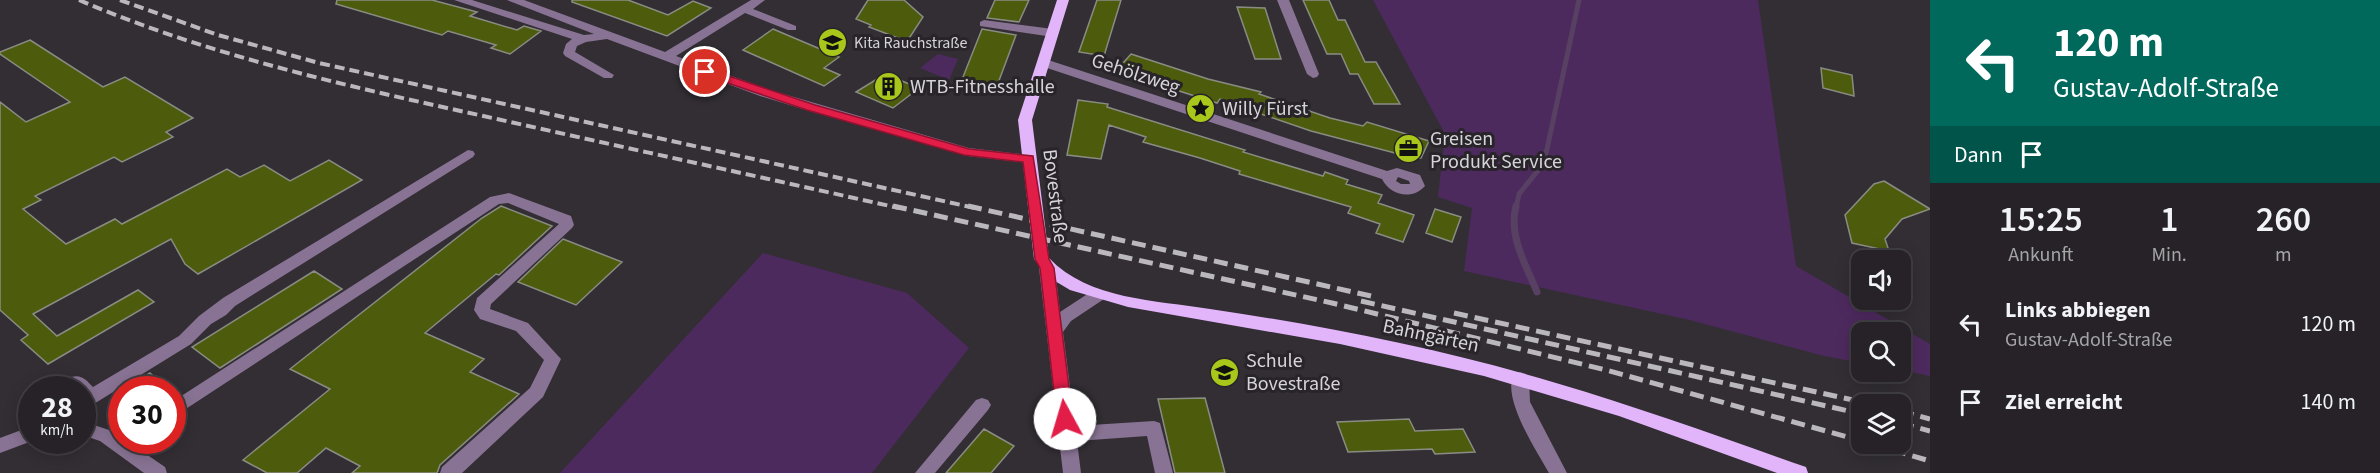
<!DOCTYPE html>
<html lang="de">
<meta charset="utf-8">
<style>
body{margin:0;font-family:"Source Sans 3",sans-serif;background:#322f33;color:#f1f3f6;height:100vh;display:flex;flex-direction:column;font-size:22px;white-space:nowrap}
*{box-sizing:border-box;margin:0}
p{font-size:20px;color:#a4a4a7}
.icon{flex:none;width:33px;height:33px;fill:none;stroke:currentColor;stroke-width:2;stroke-linecap:round;stroke-linejoin:round}
.map{position:relative;flex:1;overflow:hidden}
.side{display:flex;flex-direction:column;background:#262227;width:450px}
.side>*{flex:none}
.banner{background:#00695c;color:#fff;overflow:hidden}
.tools{position:absolute;left:1851px;top:250px;display:grid;gap:12px}
.tools a{display:grid;place-items:center;width:60px;height:60px;border-radius:12px;background:#262227;box-shadow:0 3px 15px #0003,0 0 0 2px #423f44;font-size:30px}
.speed{position:absolute;left:18px;top:376px;display:flex;gap:12px;font-size:30px;font-weight:700;text-align:center}
.speed>*{display:grid;place-content:center;width:78px;height:78px;border-radius:50%;background:#262227;box-shadow:0 3px 15px #0003,0 0 0 2px #423f44;line-height:1}
.speed small{font-size:15px;font-weight:400}
.speed .limit{border:9px solid #d22;background:#fff;color:#111}
.pin{position:absolute;display:grid;place-items:center;width:51px;height:51px;color:#fff;margin:-26px;border:3px solid #fff;border-radius:50%;box-shadow:0 2px 6px #0007}
.me{position:absolute;width:66px;margin:-33px;rotate:354deg;stroke-linejoin:round;filter:drop-shadow(0 0 4px #0008)}
.turn{display:flex;align-items:center;gap:21px;height:126px;padding:0 24px;font-size:27px}
.turn .icon{width:78px;height:78px;stroke-width:2.5}
.turn b{display:block;font-size:42px;line-height:51px}
.then{display:flex;align-items:center;height:57px;padding:0 24px;background:#0003;gap:12px;font-size:22px}
.eta{display:flex;justify-content:space-evenly;align-items:center;height:102px;text-align:center}
.eta b{font-size:36px;font-weight:600;line-height:42px}
ul{padding:0;list-style:none}
li{display:flex;align-items:center;gap:18px;height:78px;padding:0 24px}
li div{flex:1}
li b{display:block;font-size:22px}
li em{font-style:normal}
main{display:flex;flex:1;min-height:0}
.map>svg:first-child{display:block}
.green{fill:#4d2a5e}
.lines{fill:none;stroke-linecap:round;stroke-linejoin:round}
.stream-far1{stroke:#584063;stroke-width:5}
.stream{stroke:#584063;stroke-width:7}
.building{fill:#4c5b0c;stroke:#8a8c84;stroke-width:1.5}
.minor{fill:#897394;fill-rule:evenodd}
.major{fill:#e2b5fa;fill-rule:evenodd}
.rail-far1{stroke:#bbb8bd;stroke-width:4;stroke-dasharray:10 5;stroke-linecap:butt}
.rail{stroke:#bbb8bd;stroke-width:5;stroke-dasharray:14 7;stroke-linecap:butt}
.route{fill:#e11d48;stroke:#92132f;stroke-width:1.5}
.labels{text-anchor:middle;stroke-width:6;stroke-linejoin:round;paint-order:stroke}
.far-poi-label{font-size:16px;fill:#d6d4d8;stroke:#28242a;text-anchor:start}
.street-label{font-size:20px;fill:#d6d4d8;stroke:#28242a}
.poi-label{font-size:20px;fill:#d6d4d8;stroke:#28242a;text-anchor:start}
</style>
<main>
<div class="map">
<svg width="1930" height="473" viewBox="0 0 1930 473">
<rect width="100%" height="100%" fill="#322e34"/>
<path class="green" d="M1373 0H1758L1796 266 1930 344V376L1901 370 1900 333H1862L1861 363 1824 356 1690 320 1464 271 1472 208 1438 197 1445 134Z
M938 54 958 59 949 80 920 68Z
M763 253 907 293 969 348 872 473H560Z"/>
<g class="lines">
<path class="stream-far1" d="M1516 208 1519 194 1544 163 1579 0"/>
<path class="stream" d="M1516 206C1508 236 1526 265 1537 292"/>
</g>
<path class="building" d="M337 0H432L477 12 470 16 517 30 524 26 541 31 510 54 491 48 496 45 448 31 442 35 336 4Z
M572 0H628L668 15 693 1 711 8 667 36 572 2Z
M868 0H904L923 17 910 37 903 40 869 27 871 25 856 19Z
M995 0H1029L1019 22 987 18Z
M1097 0H1121L1104 56 1079 52Z
M1303 0H1329L1338 20H1345L1365 62H1376L1400 104H1374L1358 74H1350L1341 54H1327Z
M1237 7 1265 8 1281 59H1255Z
M773 29 839 57 824 68 840 75 824 86 743 50Z
M982 29 1016 35 997 86 961 82Z
M30 40 103 87 125 77 193 118 166 132 173 137 122 162 114 157 35 196 41 200 23 209 66 244 115 219 122 224 227 169 240 177 264 165 290 181 329 160 362 180 198 274 185 264 171 239 33 314 57 336 138 290 154 302 48 364 21 340 28 335 0 310V102L26 122 70 102 0 54V52Z
M1131 54 1208 79 1261 92 1259 94 1330 118 1363 126 1367 122 1429 141 1421 158H1414L1311 131 1258 113 1259 110 1220 99 1217 103 1116 71Z
M1821 68 1852 75 1854 96 1823 88Z
M885 74 919 88 893 108 856 92Z
M1078 100 1108 104 1107 107 1245 150 1243 152 1323 176 1325 172 1348 180 1346 184 1382 195 1378 203 1414 215 1403 242 1376 233 1380 224 1348 213 1351 207 1239 174 1240 171 1200 158 1143 142 1146 137 1109 125 1101 159 1067 155Z
M1884 181 1930 209 1902 219 1885 239 1889 251 1852 243 1845 215 1874 184Z
M501 206 552 226 499 275 496 274 425 333 484 359 470 372 519 394 440 465 437 473H352L360 466 326 448 297 473H267L243 460 330 389 290 369 482 218Z
M1435 209 1461 217 1452 242 1426 233Z
M563 239 622 262 576 305 518 282Z
M314 271 342 289 220 368 192 347Z
M150 373 170 390H122Z
M1205 398 1225 473H1175L1158 399Z
M1409 419 1415 431 1463 429 1475 452 1435 454 1432 449 1348 452 1337 422Z
M984 429 1014 446 991 473H946Z"/>
<g class="lines">
<path class="minor" d="M454 0H472L584 35 594 34 507 0H524L665 52 751 0H765L753 9 796 26V30H788L745 13 676 56 770 90 969 148 1029 155 1036 159 1029 163 968 156 806 110 760 96 607 39 586 42 577 46 575 52 614 75 612 78H604L565 56 563 53 566 44 572 39Z
M1277 0H1289L1319 74 1317 77 1313 78 1307 74Z
M984 20 1053 29 1059 33 1053 37 980 26V22Z
M1042 58 1387 171 1397 168 1420 175 1425 186C1412 201 1390 195 1382 179L1038 65V59ZM1398 177 1409 181 1410 184H1401L1396 181Z
M468 150 473 151 475 154 473 157 235 306 226 315 211 324 191 344 97 402 91 404 85 402 82 390H74L68 382 71 377C82 374 86 380 93 387L179 336 199 316 223 298Z
M509 193 571 216 574 225 572 228 491 304 490 309 528 323 561 359 543 397 462 473H440L442 467 530 388 544 360 516 331 480 319 474 310 477 298 559 224 508 203 499 204 172 418V402L490 197Z
M1047 263 1052 264 1055 268 1060 312 1092 291H1104L1106 295 1104 299 1071 321 1063 332 1075 426 1154 421 1160 423 1173 473H1155L1147 436 1077 441 1081 473H1063L1039 268 1042 264Z
M1520 372 1526 374 1529 379 1530 402 1567 473H1549C1537 451 1501 398 1514 374Z
M982 398 988 400 991 405 988 410 935 473H915L976 400Z
M82 421 112 431 122 437V441H127L165 467 167 473H144L100 441 82 435Z
M32 426V441L0 453V438Z"/>
<path class="major" d="M1057 0H1069L1032 120 1049 258C1089 300 1156 300 1210 309 1326 326 1443 349 1556 383 1641 408 1723 438 1806 467L1808 473H1777L1619 416 1484 376 1340 344 1128 307 1070 290 1050 278 1034 259 1018 120Z"/>
<path class="rail-far1" d="M79 0C212 57 356 88 497 119 631 149 765 178 899 208
M120 0 218 35 319 63 975 208"/>
<path class="rail" d="M893 206 1332 303 1606 370 1862 441
M968 206 1371 296
M1361 301 1862 414
M1454 313 1876 405
M1900 411 1930 419
M1900 423 1930 431
M1872 444 1930 461"/>
</g>
<path class="route" d="M705 68 815 105 969 149 1033 156 1049 259 1054 268 1073 419 1071 423 1065 425 1059 423 1057 419 1040 268 1035 259 1023 162 964 155 807 110 701 74V69Z"/>
<defs>
<symbol id="school-disc" viewBox="-11 -11 22 22"><circle r="9.5" fill="#a9c71a" stroke="#28242a"/><path d="M0-5L7-2L0 1L-7-2ZM-4 1L0 2.5L4 1V4Q0 6-4 4Z" fill="#111"/></symbol>
<symbol id="building-disc" viewBox="-11 -11 22 22"><circle r="9.5" fill="#a9c71a" stroke="#28242a"/><path d="M-4-6H4V6H1V3H-1V6H-4ZM-2.5-4.3h1.7v1.8h-1.7ZM.8-4.3h1.7v1.8H.8ZM-2.5-1h1.7V.8h-1.7ZM.8-1h1.7V.8H.8Z" fill="#111"/></symbol>
<symbol id="sight-disc" viewBox="-11 -11 22 22"><circle r="9.5" fill="#a9c71a" stroke="#28242a"/><path d="M0-6L1.8-2.2L6-1.7L2.9 1.2L3.7 5.4L0 3.3L-3.7 5.4L-2.9 1.2L-6-1.7L-1.8-2.2Z" fill="#111"/></symbol>
<symbol id="office-disc" viewBox="-11 -11 22 22"><circle r="9.5" fill="#a9c71a" stroke="#28242a"/><path d="M-6-3h4V-5.5h4V-3h4V5H-6ZM-1-4.5V-3h2v-1.5ZM-6 0V1H6V0Z" fill="#111"/></symbol>
</defs>
<g fill-rule="evenodd">
<use href="#school-disc" x="816" y="26" width="33" height="33"/>
<use href="#building-disc" x="872" y="70" width="33" height="33"/>
<use href="#sight-disc" x="1184" y="92" width="33" height="33"/>
<use href="#office-disc" x="1392" y="132" width="33" height="33"/>
<use href="#school-disc" x="1208" y="356" width="33" height="33"/>
</g>
<g class="labels">
<g class="far-poi-label">
<text x="854" y="48">Kita Rauchstraße</text>
</g>
<g class="street-label">
<text transform="translate(1136 73) rotate(18)" y="7">Gehölzweg</text>
<text transform="translate(1056 196) rotate(83)" y="7">Bovestraße</text>
<text transform="translate(1431 335) rotate(12)" y="7">Bahngärten</text>
</g>
<g class="poi-label">
<text x="910" y="93">WTB-Fitnesshalle</text>
<text x="1222" y="115">Willy Fürst</text>
<text x="1430" y="145">Greisen<tspan x="1430" dy="23">Produkt Service</tspan></text>
<text x="1246" y="367">Schule<tspan x="1246" dy="23">Bovestraße</tspan></text>
</g>
</g>
</svg>
<div class="tools">
<a><svg class="icon" aria-label="sound" viewBox="0 0 24 24"><path d="M4 9h4l5-4v14l-5-4H4zM17 9q2 3 0 6"/></svg></a>
<a><svg class="icon" aria-label="search" viewBox="0 0 24 24"><circle cx="10" cy="10" r="6"/><path d="M15 15l6 6"/></svg></a>
<a><svg class="icon" aria-label="layers" viewBox="0 0 24 24"><path d="M12 4l9 5-9 5-9-5zM3 14l9 5 9-5"/></svg></a>
</div>
<div class="speed"><div>28<small>km/h</small></div><div class="limit">30</div></div>
<div class="pin" style="left:705px;top:72px;background:#d93025"><svg class="icon" aria-label="arrive" viewBox="0 0 24 24"><path d="M6 21V4h12l-3 4 3 4H6"/></svg></div>
<svg class="me" style="left:1065px;top:419px" viewBox="-20 -20 40 40"><circle r="19" fill="#fff"/><path d="M0-13L10 11 0 6-10 11z" fill="#e11d48"/></svg>
</div>
<section class="side">
<div class="banner">
<div class="turn"><svg class="icon" aria-label="left" viewBox="0 0 24 24"><path d="M17 20v-9H6M10 6l-5 5 5 5"/></svg><div><b>120 m</b>Gustav-Adolf-Straße</div></div>
<div class="then">Dann<svg class="icon" aria-label="arrive" viewBox="0 0 24 24"><path d="M6 21V4h12l-3 4 3 4H6"/></svg></div>
</div>
<div class="eta">
<div><b>15:25</b><p>Ankunft</p></div>
<div><b>1</b><p>Min.</p></div>
<div><b>260</b><p>m</p></div>
</div>
<ul>
<li><svg class="icon" aria-label="left" viewBox="0 0 24 24"><path d="M17 20v-9H6M10 6l-5 5 5 5"/></svg><div><b>Links abbiegen</b><p>Gustav-Adolf-Straße</p></div><em>120 m</em></li>
<li><svg class="icon" aria-label="arrive" viewBox="0 0 24 24"><path d="M6 21V4h12l-3 4 3 4H6"/></svg><div><b>Ziel erreicht</b></div><em>140 m</em></li>
</ul>
</section>
</main>
